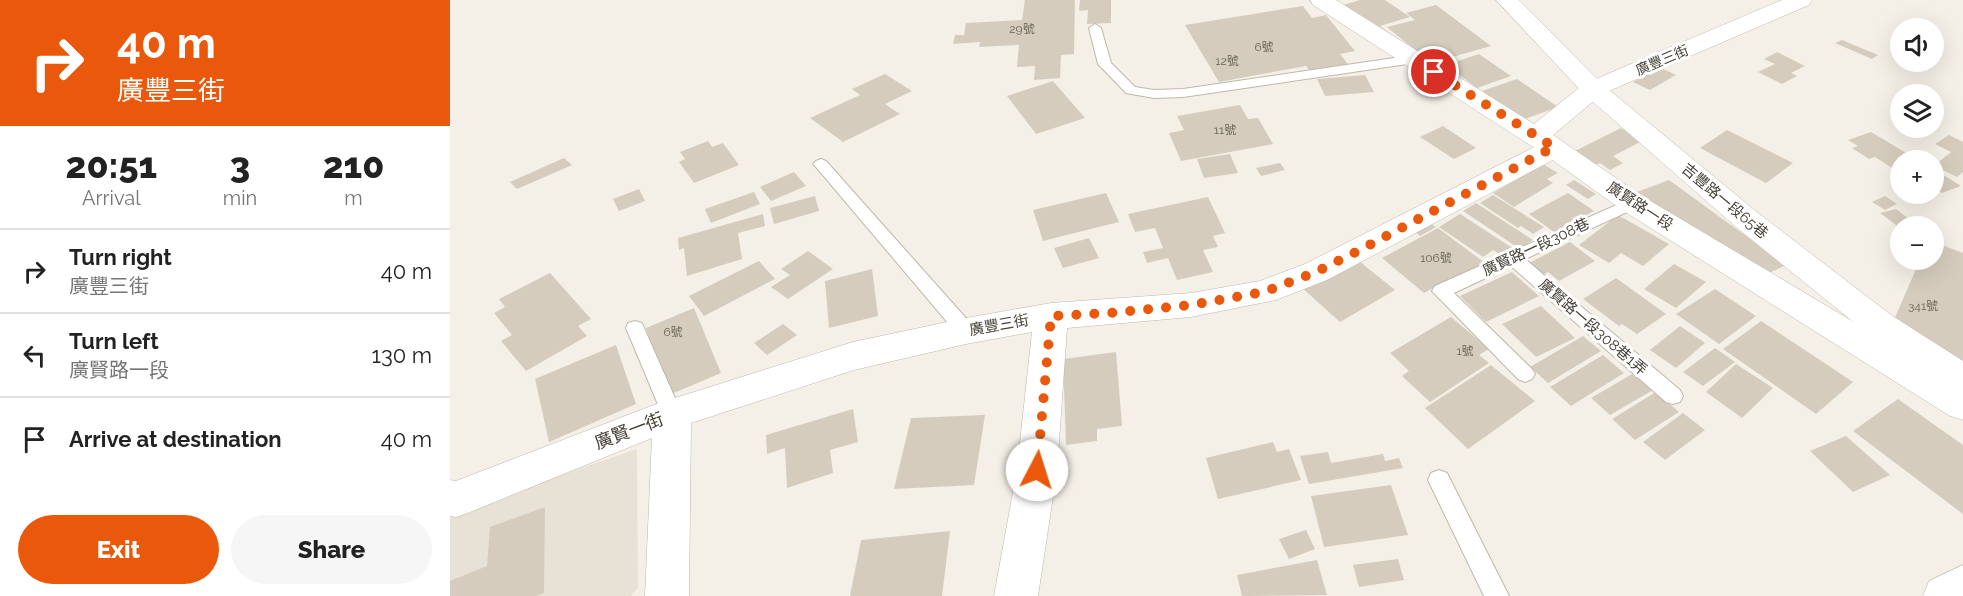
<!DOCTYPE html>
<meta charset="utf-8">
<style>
body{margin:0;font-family:Raleway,"Noto Sans TC",sans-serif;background:#f6f6f6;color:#222;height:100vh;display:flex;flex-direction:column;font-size:22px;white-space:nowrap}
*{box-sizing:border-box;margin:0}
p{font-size:20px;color:#767676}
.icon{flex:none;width:33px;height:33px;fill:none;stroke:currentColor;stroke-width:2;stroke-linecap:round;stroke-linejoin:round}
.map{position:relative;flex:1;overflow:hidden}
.details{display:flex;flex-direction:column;background:#fff;width:450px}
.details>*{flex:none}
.banner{background:#ea580c;color:#fff;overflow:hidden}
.controls{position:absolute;left:1440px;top:18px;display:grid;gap:12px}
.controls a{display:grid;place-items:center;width:54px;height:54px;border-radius:50%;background:#fff;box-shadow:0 6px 24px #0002;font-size:30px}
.pin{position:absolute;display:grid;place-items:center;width:51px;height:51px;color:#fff;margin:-26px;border:3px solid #fff;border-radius:50%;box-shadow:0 2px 6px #0007}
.me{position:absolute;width:66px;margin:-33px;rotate:5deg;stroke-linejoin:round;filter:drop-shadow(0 0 4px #0008)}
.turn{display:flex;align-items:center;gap:21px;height:126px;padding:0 18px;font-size:27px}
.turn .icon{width:78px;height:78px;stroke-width:2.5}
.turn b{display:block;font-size:42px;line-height:51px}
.eta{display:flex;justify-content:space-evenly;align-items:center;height:102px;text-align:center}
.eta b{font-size:36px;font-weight:800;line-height:42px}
.primary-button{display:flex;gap:12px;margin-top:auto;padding:12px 18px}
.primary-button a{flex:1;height:69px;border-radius:36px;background:#ea580c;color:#fff;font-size:24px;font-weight:800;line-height:69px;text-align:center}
.primary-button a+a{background:#f6f6f6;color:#222}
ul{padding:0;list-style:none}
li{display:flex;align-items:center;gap:18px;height:84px;padding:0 18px;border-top:2px solid #e0e0e0}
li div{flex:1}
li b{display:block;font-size:22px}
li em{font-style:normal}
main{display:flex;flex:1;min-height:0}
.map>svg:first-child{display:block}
.residential{fill:#e7e2d5}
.building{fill:#d5ccbd}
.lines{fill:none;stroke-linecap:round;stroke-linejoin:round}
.service-casing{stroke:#bfb8aa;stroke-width:2}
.minor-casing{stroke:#bfb8aa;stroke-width:1}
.tertiary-casing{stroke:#bfb8aa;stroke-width:1}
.service{fill:#fff;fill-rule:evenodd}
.minor{fill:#fff;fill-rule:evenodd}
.tertiary{fill:#fff;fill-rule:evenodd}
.route{stroke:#ea580c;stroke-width:10;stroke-dasharray:0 18}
.labels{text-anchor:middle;stroke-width:6;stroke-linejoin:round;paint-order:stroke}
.number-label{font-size:12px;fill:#6a6358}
.far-street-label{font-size:14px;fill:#474036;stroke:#fff}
.street-label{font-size:15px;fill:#474036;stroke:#fff}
.near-street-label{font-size:18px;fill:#474036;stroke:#fff}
</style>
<main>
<section class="details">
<div class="banner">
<div class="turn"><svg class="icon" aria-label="right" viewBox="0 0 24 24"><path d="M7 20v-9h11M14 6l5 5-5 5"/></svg><div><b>40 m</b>廣豐三街</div></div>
</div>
<div class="eta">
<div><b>20:51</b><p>Arrival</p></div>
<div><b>3</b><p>min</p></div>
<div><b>210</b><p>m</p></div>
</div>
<ul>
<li><svg class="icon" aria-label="right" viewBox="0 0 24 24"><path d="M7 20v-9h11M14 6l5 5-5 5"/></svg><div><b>Turn right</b><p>廣豐三街</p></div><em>40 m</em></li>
<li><svg class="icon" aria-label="left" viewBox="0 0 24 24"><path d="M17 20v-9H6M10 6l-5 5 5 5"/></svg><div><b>Turn left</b><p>廣賢路一段</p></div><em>130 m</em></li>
<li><svg class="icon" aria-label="arrive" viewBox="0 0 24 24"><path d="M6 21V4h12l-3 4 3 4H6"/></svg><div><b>Arrive at destination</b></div><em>40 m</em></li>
</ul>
<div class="primary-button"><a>Exit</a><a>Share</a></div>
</section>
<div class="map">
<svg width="1513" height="596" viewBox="0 0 1513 596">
<rect width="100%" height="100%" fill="#f4f0e7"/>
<path class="residential" d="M187 449 188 587 181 596H0V513Z"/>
<path class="building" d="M575 0H625L624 54 611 55 610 78 584 80 585 66 567 67 569 45 529 47 530 42 503 44 505 35H514L516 23 572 20Z
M630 0H661V23L637 24 638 10 629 11Z
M910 0H935L960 17 930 26 942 35 933 38 890 6Z
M986 5 1041 46 981 63 937 27 965 20 956 13Z
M853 6 862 18 876 15 905 51 890 54 898 64 860 71 856 66 769 82 735 25Z
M1392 40 1428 55 1422 59 1385 43Z
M1327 52 1355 66 1341 73 1347 76 1332 84 1308 72 1325 64 1314 59Z
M1029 54 1061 76 1027 88 996 65Z
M1209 67 1226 75 1200 90 1183 82Z
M435 74 462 91 435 104 450 114 393 142 360 118 410 95 402 89Z
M915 75 924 92 875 96 867 79Z
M1067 79 1108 107 1072 120 1032 91Z
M603 81 635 118 586 134 557 96Z
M790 105 798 119 808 118 823 144 731 161 719 133 734 130 727 116Z
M993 126 1026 148 1004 159 970 137Z
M1171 128 1192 141 1163 156 1173 163 1160 170 1150 163 1142 167 1121 153Z
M1277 130 1343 163 1316 183 1250 148Z
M1421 132 1468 160H1450V173L1425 157 1419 159 1402 148 1408 146 1398 140Z
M1499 135 1513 142V172L1507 177 1484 166 1501 152 1485 144Z
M258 141 262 147 273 143 289 165 244 183 229 162 235 159 230 152Z
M780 154 788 173 754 178 747 159Z
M114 158 122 165 67 189 60 182Z
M830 163 835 170 811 176 806 168Z
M1093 164 1108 173 1097 179 1103 183 1064 207 1043 193Z
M1484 169 1511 186 1492 193 1484 188Z
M344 172 356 186 321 201 310 187Z
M1124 180 1146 194 1138 199 1116 185Z
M1219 180 1336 265 1313 276 1264 251 1187 192Z
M189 189 195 201 169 211 163 199Z
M304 192 310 204 261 223 255 209Z
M656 193 669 222 593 241 583 210Z
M1118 193 1144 211 1104 232 1079 214Z
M1043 195 1094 227 1083 234 1071 226 1068 228 1030 203Z
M365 196 369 211 324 224 320 208Z
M1435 196 1447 204 1435 210 1422 202Z
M758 197 775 233 763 236 768 247 753 250 763 272 727 280 718 258 697 263 693 252 713 248 705 228 685 232 678 214Z
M1026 203 1083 240 1070 249 1013 211Z
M1446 209 1468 226 1450 228 1430 213Z
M313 214 315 226 288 233 292 259 237 276 234 248 229 250 228 238Z
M1010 214 1064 249 1053 256 1043 250 1033 257 989 227Z
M1168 215 1219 244 1193 266 1171 253 1159 263 1129 245Z
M975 220 986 227 970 236 960 228Z
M988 228 1035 263 1001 283 997 280 974 293 932 258Z
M639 238 649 258 613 268 604 248Z
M1120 242 1145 261 1109 281 1098 272 1091 276 1077 264Z
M1484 242 1513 253V372L1498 365 1443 322 1470 260H1484Z
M358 251 383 269 338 299 321 287 340 275 331 269Z
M904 257 945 290 890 322 851 287Z
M309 261 325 279 254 316 239 296Z
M1224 264 1256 282 1226 308 1194 289Z
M422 269 428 316 379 328 375 281Z
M1062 272 1089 296 1036 322 1010 296Z
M100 273 141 319 128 326 137 336 76 371 51 341 62 335 44 313 55 307 49 299Z
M1166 278 1216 314 1187 334 1172 324 1169 326 1133 299Z
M1265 289 1306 316 1269 344 1226 314Z
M1091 306 1125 338 1086 357 1052 324Z
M244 308 271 373 219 395 196 328Z
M1001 317 1039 349 1029 355 1039 363 980 402 952 376 959 371 940 353Z
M1311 321 1403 382 1366 414 1273 349Z
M333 324 347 335 317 355 304 343Z
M1230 326 1255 343 1226 368 1200 350Z
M1133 336 1151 351 1098 383 1080 367Z
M166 345 186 404 99 442 85 379Z
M1265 348 1285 362 1253 386 1233 372Z
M666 352 672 426 647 429V441L616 445 613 359Z
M1153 355 1174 373 1121 406 1100 387Z
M1286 364 1323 388 1292 418 1256 392Z
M1041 365 1085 401 1018 449 975 408Z
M1184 373 1203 390 1160 415 1141 398Z
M1206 392 1229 412 1185 440 1162 419Z
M1448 399 1513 445V514L1403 431Z
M403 409 408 442 380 450 383 473 337 488 335 448 317 454 316 435Z
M1233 413 1255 430 1215 460 1193 442Z
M535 415 524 485 444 489 461 418Z
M1396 436 1440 475 1403 492 1360 451Z
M823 442 827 452 839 449 851 480 768 499 756 458Z
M878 452 881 463 933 454 935 461 949 458 953 468 859 484 850 456Z
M941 485 958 535 874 547 861 496Z
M95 507 94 593 86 596H0V581L37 566 40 527Z
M856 530 865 549 839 559 829 539Z
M500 531 492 596H400L411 540Z
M948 559 954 580 909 587 903 565Z
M867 560 877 595 792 596 787 575Z"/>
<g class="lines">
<defs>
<path id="service" d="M645 24 651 28 661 63 685 87 704 90 733 89 964 55 971 59 964 63 733 97 704 98 676 93 648 64 639 28Z
M371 159 376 161 523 326 525 331 523 336 516 338 509 336 366 167 363 164 366 161Z
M1182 198 1188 199 1190 203 1188 207 1075 259 1230 390 1233 396 1230 402 1223 404 1216 402 1061 266 1004 293 1082 369 1085 374 1082 379 1075 382 1068 379 982 291 985 286Z
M185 321 192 323 194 328 232 414 229 420 222 422 215 420 212 414 176 328 178 323Z
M989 470 997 473 1059 596H1034L978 480 981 473Z"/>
<path id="minor" d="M1046 0H1069L1152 84 1308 213 1441 315 1513 361V393L1500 389 1417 333 1286 227 1134 94Z
M1104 140 1114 142 1118 148 1114 154 877 280 826 300 741 317 617 328 607 470 588 596H544L567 470 582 332 516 344 404 370 241 423 239 596H195L202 438 20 512 6 517 0 516V480L6 481 209 403 403 342 516 318 601 303 741 293 810 281 855 264 1094 142Z
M1513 565V596H1473L1479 581Z"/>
<path id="tertiary" d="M860 0H886L1084 124 1134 84 1332 0H1362L1359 5 1152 94 1103 135 1192 196 1513 387V420L1500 416 1172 210 1094 154 863 5Z"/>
</defs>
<use href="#service" class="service-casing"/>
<use href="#minor" class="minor-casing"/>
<use href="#tertiary" class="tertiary-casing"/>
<use href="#service" class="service"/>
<use href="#minor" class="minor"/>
<use href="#tertiary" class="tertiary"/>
</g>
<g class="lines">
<path class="route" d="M587 470 601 316 660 313 741 305 814 292 866 272 908 251 1104 147 984 72"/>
</g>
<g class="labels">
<g class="number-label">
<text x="572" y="33">29號</text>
<text x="814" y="51">6號</text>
<text x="777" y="65">12號</text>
<text x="775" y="134">11號</text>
<text x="986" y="262">106號</text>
<text x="1473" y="310">341號</text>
<text x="223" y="336">6號</text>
<text x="1015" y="355">1號</text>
</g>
<g class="far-street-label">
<text transform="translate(1212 60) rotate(-23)" y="5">廣豐三街</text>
</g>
<g class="street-label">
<text transform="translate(1275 201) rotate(40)" y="5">吉豐路一段65巷</text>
<text transform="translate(1190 206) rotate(33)" y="5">廣賢路一段</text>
<text transform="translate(1086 247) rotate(-25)" y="5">廣賢路一段308巷</text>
<text transform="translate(549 325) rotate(-10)" y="5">廣豐三街</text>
<text transform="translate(1143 327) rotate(41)" y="5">廣賢路一段308巷1弄</text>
</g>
<g class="near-street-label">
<text transform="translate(179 431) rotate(-21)" y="6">廣賢一街</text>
</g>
</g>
</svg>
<div class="controls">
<a><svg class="icon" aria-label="sound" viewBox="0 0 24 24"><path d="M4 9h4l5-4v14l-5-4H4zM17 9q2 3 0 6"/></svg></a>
<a><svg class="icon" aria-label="layers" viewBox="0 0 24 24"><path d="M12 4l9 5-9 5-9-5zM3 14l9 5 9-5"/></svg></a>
<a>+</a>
<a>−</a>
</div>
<div class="pin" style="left:984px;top:72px;background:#d93025"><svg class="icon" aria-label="arrive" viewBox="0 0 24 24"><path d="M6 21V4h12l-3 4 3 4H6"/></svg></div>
<svg class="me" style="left:587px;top:470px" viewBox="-20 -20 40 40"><circle r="19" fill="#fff"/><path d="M0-13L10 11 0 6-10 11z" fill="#ea580c"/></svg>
</div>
</main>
